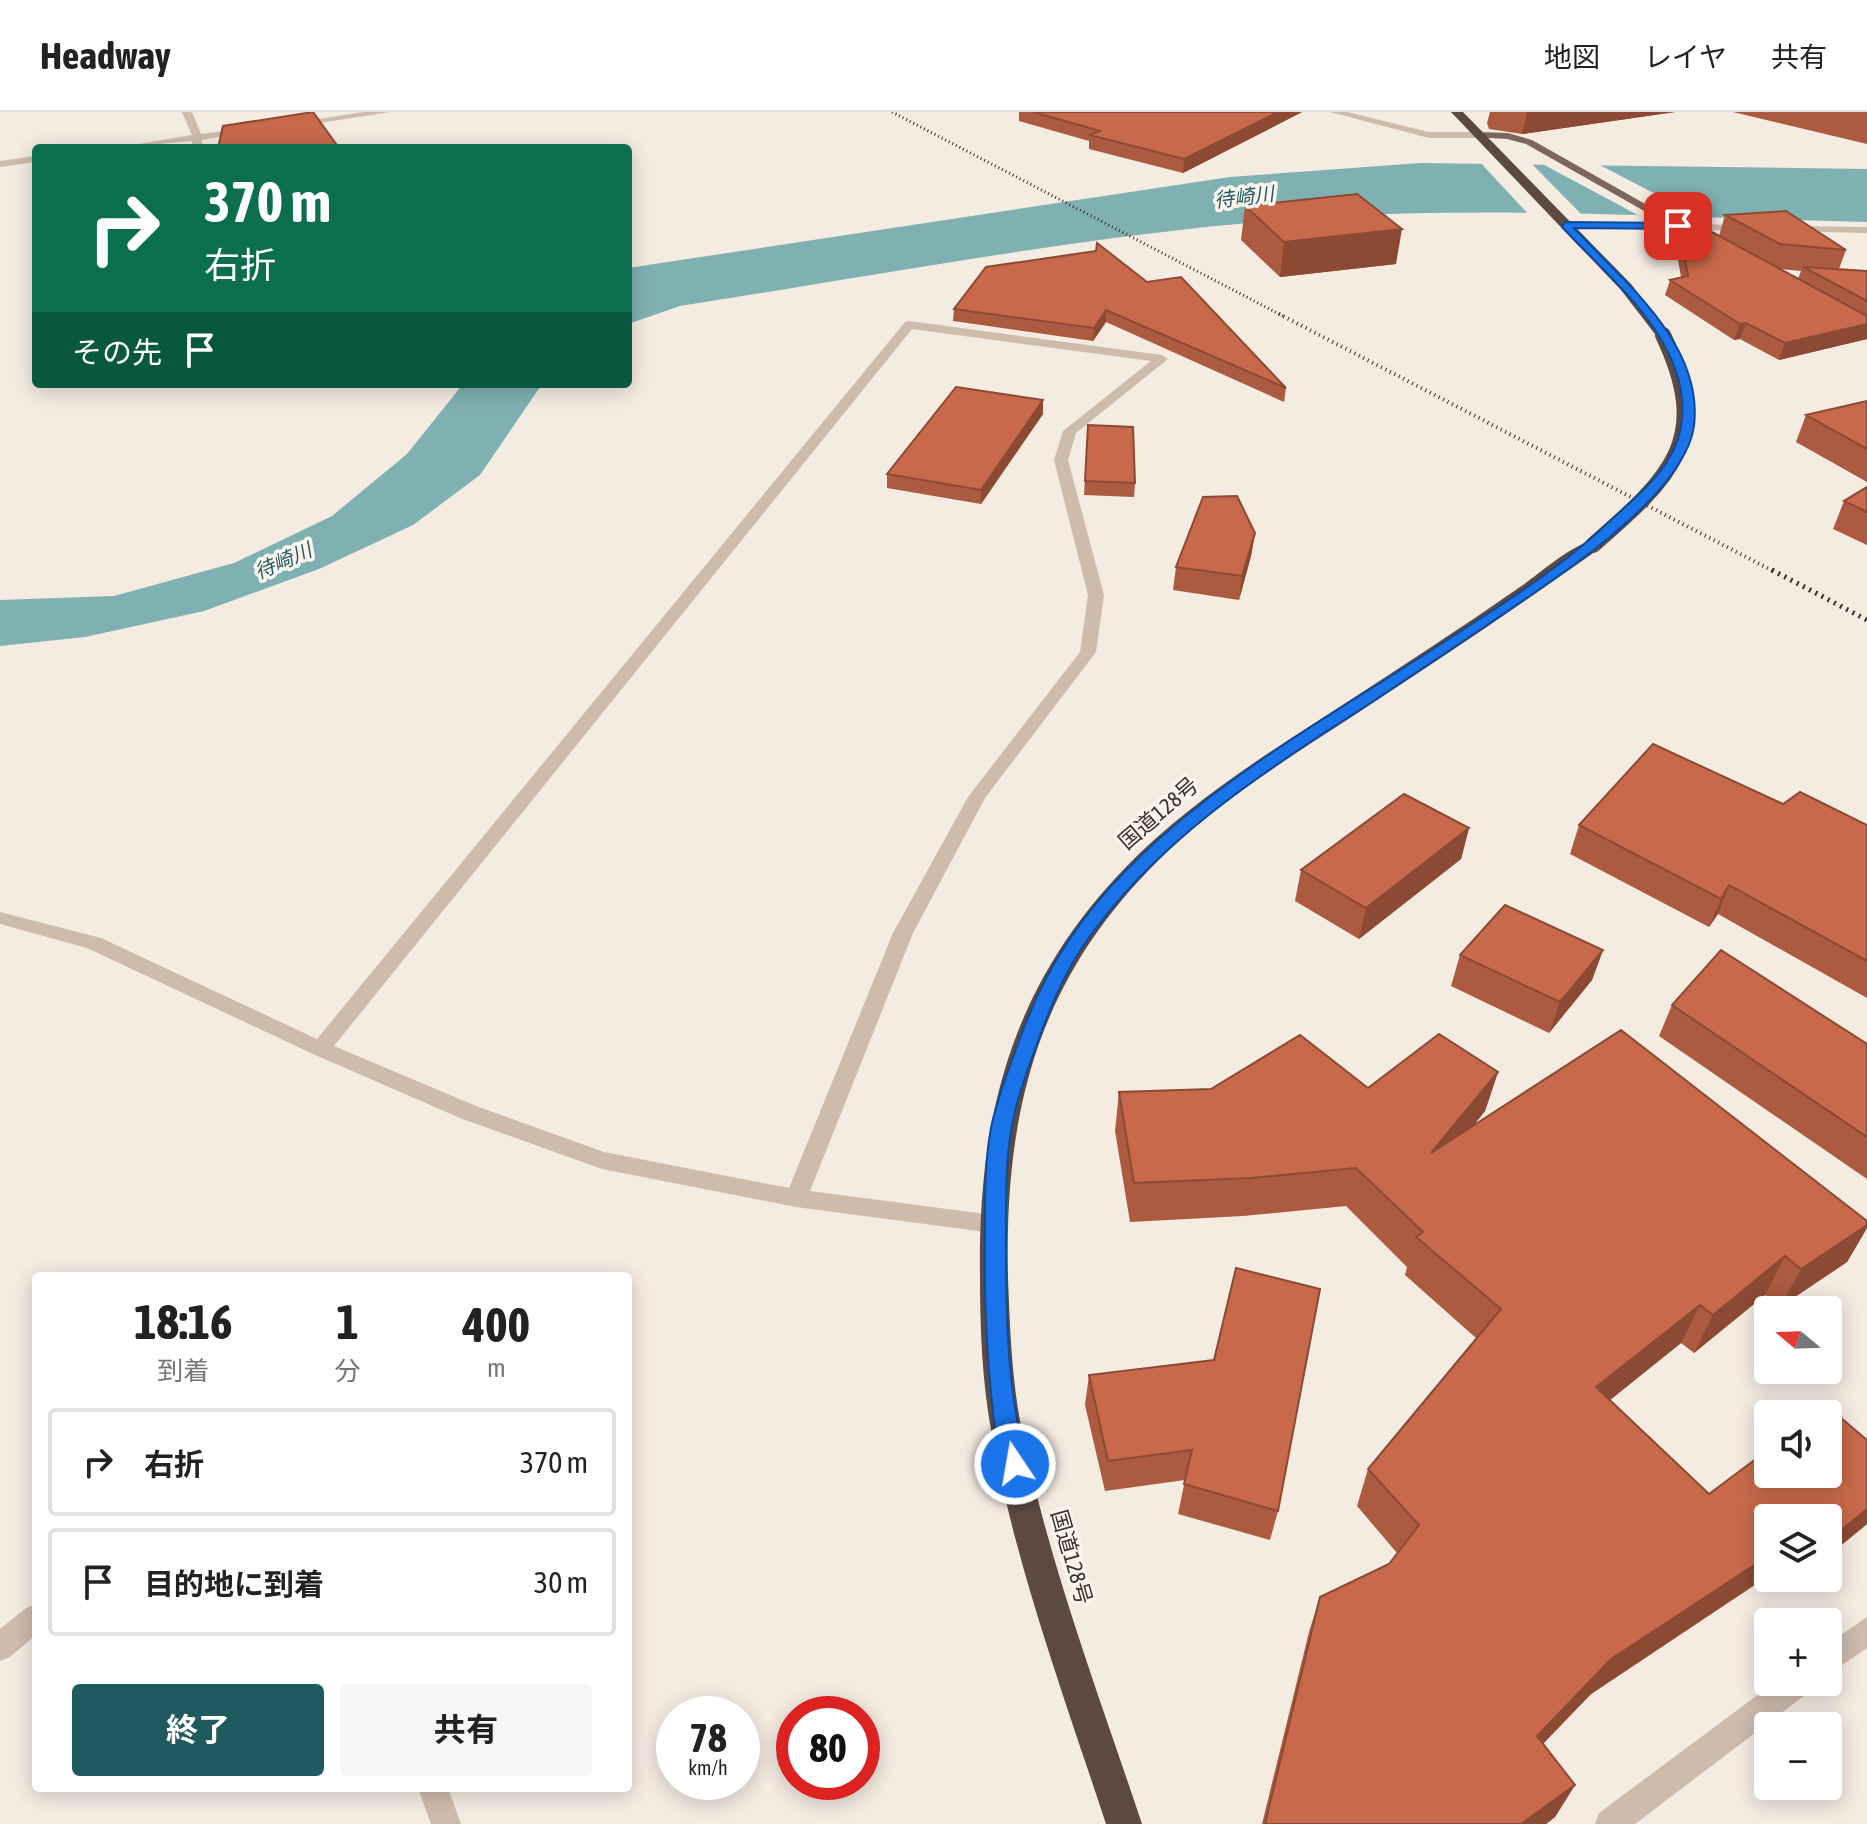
<!DOCTYPE html>
<html lang="ja">
<meta charset="utf-8">
<style>
body{margin:0;font-family:"Asap Condensed","Noto Sans JP",sans-serif;background:#f6f6f6;color:#222;height:100vh;display:flex;flex-direction:column;font-size:30px;white-space:nowrap}
*{box-sizing:border-box;margin:0}
p{font-size:26px;color:#767676}
.icon{flex:none;width:44px;height:44px;fill:none;stroke:currentColor;stroke-width:2;stroke-linecap:round;stroke-linejoin:round}
.map{position:relative;flex:1;overflow:hidden}
.details{position:absolute;left:32px;top:1160px;width:600px;height:520px;display:flex;flex-direction:column;background:#fff;border-radius:8px;box-shadow:0 4px 20px #0003}
.details>*{flex:none}
.guide{position:absolute;left:32px;top:32px;width:600px;height:244px;border-radius:8px;box-shadow:0 4px 20px #0003;background:#0b6e4f;color:#fff;overflow:hidden}
.needle{width:52px;rotate:289deg}
.buttons{position:absolute;left:1754px;top:1184px;display:grid;gap:16px}
.buttons a{display:grid;place-items:center;width:88px;height:88px;border-radius:8px;background:#fff;box-shadow:0 4px 20px #0003;font-size:40px}
.speed{position:absolute;left:656px;top:1584px;display:flex;gap:16px;font-size:40px;font-weight:700;text-align:center}
.speed>*{display:grid;place-content:center;width:104px;height:104px;border-radius:50%;background:#fff;box-shadow:0 4px 20px #0003;line-height:1}
.speed small{font-size:20px;font-weight:400}
.speed .limit{border:12px solid #d22;background:#fff;color:#111}
.pin{position:absolute;display:grid;place-items:center;width:68px;height:68px;color:#fff;margin:-34px;border-radius:16px;box-shadow:0 4px 12px #0006}
.me{position:absolute;width:88px;margin:-44px;rotate:348deg;stroke-linejoin:round;filter:drop-shadow(0 0 6px #0008)}
.turn{display:flex;align-items:center;gap:28px;height:168px;padding:0 40px;font-size:36px}
.turn .icon{width:104px;height:104px;stroke-width:2.5}
.turn b{display:block;font-size:56px;line-height:68px}
.then{display:flex;align-items:center;height:76px;padding:0 40px;background:#0003;gap:16px;font-size:30px}
.eta{display:flex;justify-content:space-evenly;align-items:center;height:136px;text-align:center}
.eta b{font-size:48px;font-weight:700;line-height:56px}
.button{display:flex;gap:16px;margin-top:auto;padding:16px 40px}
.button a{flex:1;height:92px;border-radius:8px;background:#1f5a5e;color:#fff;font-size:32px;font-weight:700;line-height:92px;text-align:center}
.button a+a{background:#f6f6f6;color:#222}
ul{padding:0;list-style:none}
li{display:flex;align-items:center;gap:24px;height:108px;margin:0 16px 12px;padding:0 24px;border:4px solid #e0e0e0;border-radius:8px}
li div{flex:1}
li b{display:block;font-size:30px}
li em{font-style:normal}
header{display:flex;align-items:center;gap:48px;box-sizing:border-box;height:112px;padding:0 40px;background:#fff;border-bottom:2px solid #e0e0e0}
header strong{font-size:38px}
nav{display:flex;gap:44px;margin-inline-start:auto;font-size:28px}
.map>svg:first-child{display:block}
.water{fill:#7fb0b2}
.pier{fill:#f4ebe1}
.lines{fill:none;stroke-linecap:round;stroke-linejoin:round}
.minor{fill:#cdbbac;fill-rule:evenodd}
.major{fill:#7d675c;fill-rule:evenodd}
.highway{fill:#5c4a42;fill-rule:evenodd}
.rail-far2{stroke:#3b302b;stroke-width:3;stroke-dasharray:1 3;stroke-linecap:butt}
.rail-far1{stroke:#3b302b;stroke-width:4;stroke-dasharray:1 4;stroke-linecap:butt}
.rail{stroke:#3b302b;stroke-width:5;stroke-dasharray:2 5;stroke-linecap:butt}
.highway-bridge{stroke:#5c4a42;stroke-width:16}
.wall{fill:#ac5a40;fill-rule:evenodd}
.shaded-wall{fill:#8c4a34}
.building{fill:#c8694b;stroke:#8c4a34;stroke-width:2}
.route{fill:#1a73e8;stroke:#114b97;stroke-width:2}
.labels{text-anchor:middle;stroke-width:7;stroke-linejoin:round;paint-order:stroke}
.far-water-label{font-size:20px;font-style:italic;fill:#1f5a5e;stroke:#fbf5ee}
.street-label{font-size:22px;fill:#3b302b;stroke:#fbf5ee}
</style>
<header>
<strong>Headway</strong>
<nav><a>地図</a><a>レイヤ</a><a>共有</a></nav>
</header>
<div class="map">
<svg width="1867" height="1712" viewBox="0 0 1867 1712">
<rect width="100%" height="100%" fill="#f4ebe1"/>
<path class="water" d="M1421 51 1867 57V110C1686 106 1503 94 1322 105 1107 119 893 161 680 194L628 212V156L1230 65Z
M463 272H542L480 363 413 413 319 457 204 499 85 525 0 534V488L114 484 234 451 332 404 407 342Z"/>
<path class="pier" d="M1477 47 1528 48 1584 105H1531Z
M1535 48 1594 50 1711 111 1647 108Z"/>
<g class="lines">
<path class="minor" d="M182 0H192L201 22 247 16 252 19 202 28 203 36H193L192 29 115 36 192 23Z
M363 0H390L294 15 289 12Z
M1330 0H1347L1429 20H1477L1482 23 1477 26H1429Z
M36 44V50L0 55V49Z
M1565 110 1749 113 1754 116 1749 119 1561 115V111Z
M1789 114 1867 115V121L1785 119V115Z
M909 209 1162 243 1168 247 1076 321 1068 348 1104 483 1096 540 985 686 913 821 810 1079 993 1103 1001 1106 1005 1112 1001 1118 993 1121 796 1095 602 1057 460 1006 313 942 87 836 0 812V800L101 826 317 927 905 210ZM912 217 1151 249 1063 319 1054 348 1088 483 1080 540 968 685 893 821 789 1076 604 1040 476 994 334 934Z
M36 1492V1523L10 1545 0 1549V1517L26 1496Z
M1867 1505V1536L1828 1563V1532Z
M1775 1570H1813L1809 1580 1635 1712H1595L1599 1701Z
M418 1676H448L461 1712H431Z"/>
<path class="major" d="M1477 20 1508 21 1532 28 1709 128 1699 130 1526 32 1507 27 1474 25Z"/>
<path class="highway" d="M1451 0H1463L1631 172 1670 223 1668 226H1658L1621 178Z
M1593 428 1599 429 1602 433 1599 437C1520 493 1440 547 1359 600 1293 643 1225 685 1168 739 1040 861 1004 993 1008 1165 1010 1220 1012 1275 1024 1329 1052 1460 1100 1586 1142 1712H1106C1064 1584 1016 1455 992 1323 982 1270 980 1217 980 1164 978 1004 1011 874 1125 756 1188 691 1265 643 1341 594 1401 555 1461 516 1520 475 1542 460 1567 436 1593 428Z"/>
<path class="rail-far2" d="M892 0 1283 204"/>
<path class="rail-far1" d="M1279 202 1775 460"/>
<path class="rail" d="M1772 458 1867 508"/>
<path class="highway-bridge" d="M1593 433C1671 365 1713 328 1663 223"/>
</g>
<path class="wall" d="M1019 0H1302L1183 61 1089 37V29L1019 9Z
M1490 0H1675L1522 22 1489 17 1487 11Z
M1733 0H1867V32Z
M1245 94 1396 152 1280 165 1241 128Z
M1725 103 1846 138 1839 157 1867 159V227L1779 248 1740 227 1734 228 1665 183 1670 168 1681 165 1675 130 1679 115 1719 124ZM1780 157 1801 159 1798 167Z
M1096 139 1286 276 1284 290 1106 210 1093 229 953 209 954 197Z
M1867 289V370L1796 330 1806 303Z
M1043 302 981 392 887 376V362Z
M1088 313 1135 371 1134 385 1084 383Z
M1867 375V433L1833 417 1844 389Z
M1255 421 1251 444 1239 488 1173 478 1176 455Z
M1783 692 1867 713V886L1718 802 1709 815 1570 742 1579 713Z
M1469 716 1461 747 1359 827 1295 789 1301 758Z
M1603 838 1592 868 1549 921 1451 874 1460 843Z
M1672 893 1867 932V1067L1659 924Z
M1498 960 1485 999 1474 1013 1867 1109V1116L1847 1150 1780 1195 1765 1183 1694 1241 1681 1231 1610 1288 1709 1382 1867 1328V1412L1828 1444V1406H1768V1464L1591 1582 1543 1631 1575 1673 1555 1705 1546 1712H1262L1309 1520 1320 1485 1389 1452 1397 1441 1357 1394 1368 1357 1476 1226 1405 1163 1407 1155 1346 1094 1243 1104 1130 1110 1115 1019 1119 980 1368 976Z
M1089 1263 1278 1399 1270 1428 1178 1402 1185 1368 1105 1379 1085 1293Z"/>
<path class="shaded-wall" d="M1278 0H1302L1183 61 1184 47Z
M1527 0H1675L1522 22Z
M1402 117 1396 152 1280 165 1284 130Z
M1106 198V210L1093 229 1094 216Z
M1746 211 1740 227 1734 228 1740 212Z
M1867 212V227L1779 248 1785 231Z
M1043 288V302L981 392V378Z
M1255 421 1251 444 1239 488 1242 464Z
M1469 716 1461 747 1359 827 1366 796Z
M1729 773 1718 802 1709 815 1721 787Z
M1603 838 1592 868 1549 921 1560 890Z
M1498 960 1485 999 1420 1080 1431 1041Z
M1867 1113V1116L1847 1150 1780 1195 1801 1157Z
M1785 1144 1765 1183 1694 1241 1713 1203Z
M1700 1193 1681 1231 1579 1313 1596 1275Z
M1867 1397V1412L1828 1444V1429Z
M1768 1444V1464L1591 1582 1519 1657 1537 1624 1611 1547Z
M1575 1673 1555 1705 1546 1712H1521Z"/>
<path class="building" d="M313 0 339 36H218L223 14Z
M1033 0H1278L1184 47 1090 23 1100 19Z
M1357 82 1402 117 1284 130 1245 94Z
M1786 99 1846 138 1780 132 1725 103Z
M1699 113 1867 204V212L1785 231 1746 211 1740 212 1670 168 1688 164 1679 115Z
M1097 131 1147 170 1181 165 1286 276 1106 198 1094 216 954 197 986 155 1096 139Z
M1803 155 1867 159V189Z
M956 275 1043 288 981 378 887 362Z
M1867 289V337L1806 303Z
M1088 313 1133 315 1135 371 1085 369Z
M1867 375V400L1844 389Z
M1237 384 1255 421 1242 464 1176 455 1203 385Z
M1653 632 1783 692 1800 680 1867 713V849L1729 773 1721 787 1579 713Z
M1404 682 1469 716 1366 796 1301 758Z
M1505 793 1603 838 1560 890 1460 843Z
M1721 838 1867 932V1025L1672 893Z
M1621 918 1867 1109V1113L1801 1157 1785 1144 1713 1203 1700 1193 1596 1275 1709 1382 1768 1338V1362H1828V1302H1816L1827 1294 1867 1328V1397L1828 1429V1406H1768V1444L1611 1547 1537 1624 1575 1673 1521 1712H1265L1320 1485 1389 1452 1419 1413 1368 1357 1501 1197 1416 1125 1423 1120 1356 1056 1251 1066 1134 1071 1119 980 1211 977 1300 923 1368 976 1439 922 1498 960 1431 1041Z
M1236 1156 1320 1177 1278 1399 1184 1372 1192 1338 1108 1349 1089 1263 1214 1248Z"/>
<path class="route" d="M1565 110 1678 111 1683 114 1678 117 1574 116C1623 169 1704 232 1694 314 1687 366 1611 426 1571 455 1504 503 1435 548 1366 594 1262 661 1154 730 1083 834 1061 867 1046 906 1033 943 1024 968 1015 993 1011 1019 1005 1056 1006 1093 1006 1130 1006 1204 1007 1280 1027 1352L1023 1359 1015 1362 1007 1359C995 1335 994 1307 991 1281 986 1230 984 1180 985 1128 985 1091 984 1053 991 1016 996 990 1006 965 1015 940 1028 902 1045 864 1067 831 1150 703 1315 614 1441 532 1499 494 1560 457 1610 409 1638 383 1674 356 1681 315 1695 233 1611 168 1562 115Z"/>
<g class="labels">
<g class="far-water-label">
<text transform="translate(1244 85) rotate(-7)" y="7">待崎川</text>
<text transform="translate(283 449) rotate(-24)" y="7">待崎川</text>
</g>
<g class="street-label">
<text transform="translate(1158 701) rotate(-41)" y="8">国道128号</text>
<text transform="translate(1072 1445) rotate(74)" y="8">国道128号</text>
</g>
</g>
</svg>
<div class="buttons">
<a><svg class="needle" viewBox="-14 -14 28 28"><path d="M0-13l5 13h-10z" fill="#e53935"/><path d="M0 13l5-13h-10z" fill="#767676"/></svg></a>
<a><svg class="icon" aria-label="sound" viewBox="0 0 24 24"><path d="M4 9h4l5-4v14l-5-4H4zM17 9q2 3 0 6"/></svg></a>
<a><svg class="icon" aria-label="layers" viewBox="0 0 24 24"><path d="M12 4l9 5-9 5-9-5zM3 14l9 5 9-5"/></svg></a>
<a>+</a>
<a>−</a>
</div>
<div class="speed"><div>78<small>km/h</small></div><div class="limit">80</div></div>
<div class="pin" style="left:1678px;top:114px;background:#d93025"><svg class="icon" aria-label="arrive" viewBox="0 0 24 24"><path d="M6 21V4h12l-3 4 3 4H6"/></svg></div>
<svg class="me" style="left:1015px;top:1352px" viewBox="-20 -20 40 40"><circle r="17" fill="#1a73e8" stroke="#fff" stroke-width="3"/><path d="M0-11L8 9 0 5-8 9z" fill="#fff"/></svg>
<div class="guide">
<div class="turn"><svg class="icon" aria-label="right" viewBox="0 0 24 24"><path d="M7 20v-9h11M14 6l5 5-5 5"/></svg><div><b>370 m</b>右折</div></div>
<div class="then">その先<svg class="icon" aria-label="arrive" viewBox="0 0 24 24"><path d="M6 21V4h12l-3 4 3 4H6"/></svg></div>
</div>
<section class="details">
<div class="eta">
<div><b>18:16</b><p>到着</p></div>
<div><b>1</b><p>分</p></div>
<div><b>400</b><p>m</p></div>
</div>
<ul>
<li><svg class="icon" aria-label="right" viewBox="0 0 24 24"><path d="M7 20v-9h11M14 6l5 5-5 5"/></svg><div><b>右折</b></div><em>370 m</em></li>
<li><svg class="icon" aria-label="arrive" viewBox="0 0 24 24"><path d="M6 21V4h12l-3 4 3 4H6"/></svg><div><b>目的地に到着</b></div><em>30 m</em></li>
</ul>
<div class="button"><a>終了</a><a>共有</a></div>
</section>
</div>
